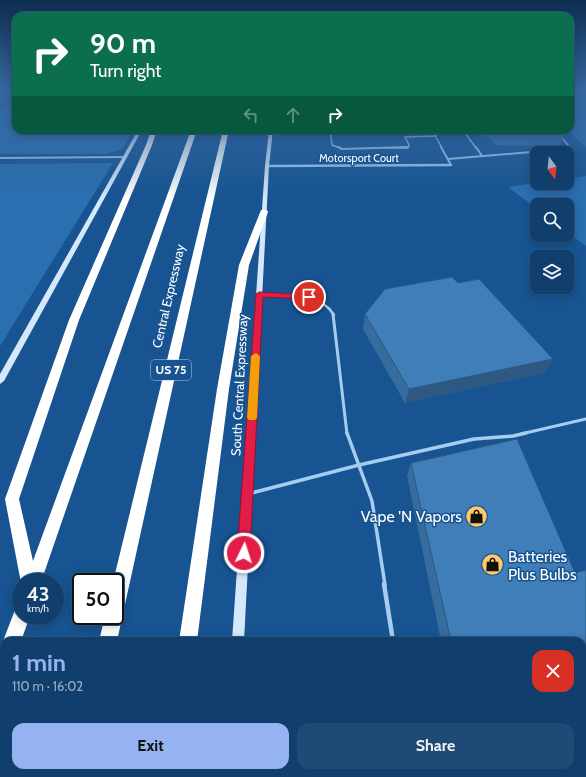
<!DOCTYPE html>
<meta charset="utf-8">
<style>
body{margin:0;font-family:Cabin,sans-serif;background:#1e4a75;color:#f1f3f6;height:100vh;display:flex;flex-direction:column;font-size:15px;white-space:nowrap}
*{box-sizing:border-box;margin:0}
p{font-size:13px;color:#9cafc2}
.icon{flex:none;width:22px;height:22px;fill:none;stroke:currentColor;stroke-width:2;stroke-linecap:round;stroke-linejoin:round}
.map{position:relative;flex:1;overflow:hidden}
.panel{position:absolute;left:0px;top:637px;width:586px;height:140px;display:flex;flex-direction:column;background:#113f6d;border-radius:12px 12px 0 0;box-shadow:0 2px 10px #0003,0 0 0 1px #305880}
.panel>*{flex:none}
.hud{position:absolute;left:12px;top:12px;width:562px;height:122px;border-radius:12px;box-shadow:0 2px 10px #0003,0 0 0 1px #305880;background:#0b6e4f;color:#fff;overflow:hidden}
.needle{width:26px;rotate:165deg}
.controls{position:absolute;left:530px;top:146px;display:grid;gap:8px}
.controls a{display:grid;place-items:center;width:44px;height:44px;border-radius:8px;background:#113f6d;box-shadow:0 2px 10px #0003,0 0 0 1px #305880;font-size:20px}
.speed{position:absolute;left:12px;top:573px;display:flex;gap:8px;font-size:20px;font-weight:700;text-align:center}
.speed>*{display:grid;place-content:center;width:52px;height:52px;border-radius:50%;background:#113f6d;box-shadow:0 2px 10px #0003,0 0 0 1px #305880;line-height:1}
.speed small{font-size:10px;font-weight:400}
.speed .limit{border:2px solid #111;border-radius:6px;background:#fff;color:#111}
.pin{position:absolute;display:grid;place-items:center;width:34px;height:34px;color:#fff;margin:-17px;border:2px solid #fff;border-radius:50%;box-shadow:0 1px 4px #0007}
.me{position:absolute;width:44px;margin:-22px;rotate:4deg;stroke-linejoin:round;filter:drop-shadow(0 0 3px #0008)}
.turn{display:flex;align-items:center;gap:14px;height:84px;padding:0 12px;font-size:18px}
.turn .icon{width:52px;height:52px;stroke-width:2.5}
.turn b{display:block;font-size:28px;line-height:34px}
.lanes{display:flex;align-items:center;height:38px;padding:0 12px;background:#0003;justify-content:center;gap:20px;direction:ltr}
.lanes .off{opacity:.35}
.round{display:grid;place-items:center;flex:none;width:42px;height:42px;border-radius:12px;background:#1e4a75}
.headline{display:flex;align-items:center;justify-content:space-between;height:68px;padding:0 12px}
h1{font-size:24px;font-weight:700;line-height:30px;color:#95b2f1}
.primary-button{display:flex;gap:8px;margin-top:auto;padding:8px 12px}
.primary-button a{flex:1;height:46px;border-radius:12px;background:#95b2f1;color:#111;font-size:16px;font-weight:700;line-height:46px;text-align:center}
.primary-button a+a{background:#1e4a75;color:#f1f3f6}
.map>svg:first-child{display:block}
.green{fill:#2a6fb0}
.lines{fill:none;stroke-linecap:round;stroke-linejoin:round}
.lane-far5{stroke:#a6ccf0;stroke-width:1.5}
.lane-far4{stroke:#a6ccf0;stroke-width:2}
.lane-far3{stroke:#a6ccf0;stroke-width:2.5}
.lane-far2{stroke:#a6ccf0;stroke-width:3}
.lane-far1{stroke:#a6ccf0;stroke-width:3.5}
.lane{stroke:#a6ccf0;stroke-width:4.5}
.street{stroke:#a6ccf0;stroke-width:2.5}
.secondary{fill:#d4e7fb;fill-rule:evenodd}
.highway{fill:#fff;fill-rule:evenodd}
.wall{fill:#376c9f}
.shaded-wall{fill:#2d5882}
.building{fill:#407eb9;stroke:#2d5882}
.route{fill:#e11d48;stroke:#92132f}
.slow{fill:#f59e0b}
.labels{text-anchor:middle;stroke-width:3;stroke-linejoin:round;paint-order:stroke}
.far-street-label{font-size:11px;fill:#fff;stroke:#175491}
.shield{fill:#175491;stroke:#b9ccde;stroke-width:1}
.shield-label{font-size:12px;font-weight:bold;fill:#fff}
.street-label{font-size:13px;fill:#fff;stroke:#175491}
.near-poi-label{font-size:16px;fill:#fff;stroke:#175491;text-anchor:end}
</style>
<div class="map">
<svg width="586" height="777" viewBox="0 0 586 777">
<rect width="100%" height="100%" fill="#175491"/>
<path class="green" d="M570 90H586V147L567 130H570Z
M6 107H16V130H133L122 149 106 154H0V112Z
M113 163 0 346V164Z
M586 176V246L567 232V205H537V209L508 187 537 183H567V179Z"/>
<g class="lines">
<path class="lane-far5" d="M330 130 332 145 340 148
M432 130 442 148
M463 130 476 148
M561 137 568 145 567 148
M385 148H408L409 145 405 137 436 136"/>
<path class="lane-far4" d="M338 147 342 149 408 147
M441 147 451 165
M476 147 482 156
M0 158 125 157
M448 159 567 149V147"/>
<path class="lane-far3" d="M260 294C286 295 318 290 334 315"/>
<path class="lane-far2" d="M333 314 347 434
M521 434 586 419"/>
<path class="lane-far1" d="M347 433 372 501 385 585
M248 494 359 465 474 439 513 436 526 433"/>
<path class="lane" d="M384 584 393 641
M414 773V777"/>
<path class="street" d="M267 166 451 165"/>
<path class="secondary" d="M138 130H142L4 381 0 384V374Z
M269 130H273L269 166 244 641H232L265 166Z
M222 773H236V777H222Z"/>
<path class="highway" d="M151 130H157L152 145 79 320 19 499 33 561 191 130H197L41 582 21 583 5 499 69 320 146 145Z
M223 130H229L117 641H99L105 616H115V582H113Z
M261 210H267L268 212 249 265 229 389 197 641H179L217 389 239 265Z
M21 607V616H30L21 641H4V643L3 641 15 610Z
M4 655V683L0 684V656Z
M66 773H88L87 777H65Z
M158 773H180V777H158Z"/>
</g>
<path class="wall" d="M478 130H562L565 133 560 146 495 145 489 137H483Z
M458 283 553 359 544 373 405 403 363 329 365 314Z
M411 463 582 641H441L407 476Z
M502 773H558L548 777H507Z"/>
<path class="shaded-wall" d="M0 90H8L2 95 6 105 0 110Z
M553 359 544 373 405 403 409 389Z"/>
<path class="building" d="M497 130H562L565 133H499Z
M452 277 458 283 479 279 553 359 409 389 365 314 385 289Z
M517 439 575 573 586 570V762L582 764V641H451L411 463Z
M518 773H558L548 777H523Z"/>
<linearGradient id="sky" x2="0" y2="1"><stop stop-color="#0d2e50"/><stop offset="0.45" stop-color="#36679d"/><stop offset="1" stop-color="#36679d" stop-opacity="0"/></linearGradient>
<rect width="586" height="199" fill="url(#sky)"/>
<path class="route" d="M259 292 309 295 313 297 309 299 263 297 250 553 248 557 244 559 239 557 237 553 256 294Z"/>
<path class="slow" d="M256 353 260 356 257 418 255 420H249L247 418 251 356Z"/>
<defs>
<symbol id="shop-disc" viewBox="-11 -11 22 22"><circle r="9.5" fill="#ffc965" stroke="#175491"/><path d="M-5-2.5h2.3a2.7 3.5 0 0 1 5.4 0H5L5.5 6h-11ZM-1.5-2.5h3a1.5 2.3 0 0 0-3 0Z" fill="#111"/></symbol>
</defs>
<g fill-rule="evenodd">
<use href="#shop-disc" x="464" y="504" width="25" height="25"/>
<use href="#shop-disc" x="480" y="552" width="25" height="25"/>
</g>
<g class="labels">
<g class="far-street-label">
<text x="359" y="162">Motorsport Court</text>
</g>
<rect class="shield" x="151" y="360" width="40" height="20" rx="3"/>
<g class="shield-label">
<text x="171" y="374">US 75</text>
</g>
<g class="street-label">
<text transform="translate(168 296) rotate(-77)" y="5">Central Expressway</text>
<text transform="translate(239 385) rotate(-87)" y="5">South Central Expressway</text>
</g>
<g class="near-poi-label">
<text x="462" y="522">Vape 'N Vapors</text>
<text x="508" y="562" text-anchor="start">Batteries<tspan x="508" dy="18">Plus Bulbs</tspan></text>
</g>
</g>
</svg>
<div class="controls">
<a><svg class="needle" viewBox="-14 -14 28 28"><path d="M0-13l5 13h-10z" fill="#e53935"/><path d="M0 13l5-13h-10z" fill="#9cafc2"/></svg></a>
<a><svg class="icon" aria-label="search" viewBox="0 0 24 24"><circle cx="10" cy="10" r="6"/><path d="M15 15l6 6"/></svg></a>
<a><svg class="icon" aria-label="layers" viewBox="0 0 24 24"><path d="M12 4l9 5-9 5-9-5zM3 14l9 5 9-5"/></svg></a>
</div>
<div class="speed"><div>43<small>km/h</small></div><div class="limit">50</div></div>
<div class="pin" style="left:309px;top:297px;background:#d93025"><svg class="icon" aria-label="arrive" viewBox="0 0 24 24"><path d="M6 21V4h12l-3 4 3 4H6"/></svg></div>
<svg class="me" style="left:244px;top:553px" viewBox="-20 -20 40 40"><circle r="17" fill="#e11d48" stroke="#fff" stroke-width="3"/><path d="M0-11L8 9 0 5-8 9z" fill="#fff"/></svg>
<div class="hud">
<div class="turn"><svg class="icon" aria-label="right" viewBox="0 0 24 24"><path d="M7 20v-9h11M14 6l5 5-5 5"/></svg><div><b>90 m</b>Turn right</div></div>
<div class="lanes"><svg class="icon off" aria-label="left" viewBox="0 0 24 24"><path d="M17 20v-9H6M10 6l-5 5 5 5"/></svg><svg class="icon off" aria-label="ahead" viewBox="0 0 24 24"><path d="M12 20V5M6 11l6-6 6 6"/></svg><svg class="icon" aria-label="right" viewBox="0 0 24 24"><path d="M7 20v-9h11M14 6l5 5-5 5"/></svg></div>
</div>
<section class="panel">
<div class="headline"><div><h1>1 min</h1><p>110 m · 16:02</p></div><a class="round" style="background:#d93025;color:#fff"><svg class="icon" aria-label="close" viewBox="0 0 24 24"><path d="M6 6l12 12M18 6L6 18"/></svg></a></div>
<div class="primary-button"><a>Exit</a><a>Share</a></div>
</section>
</div>
